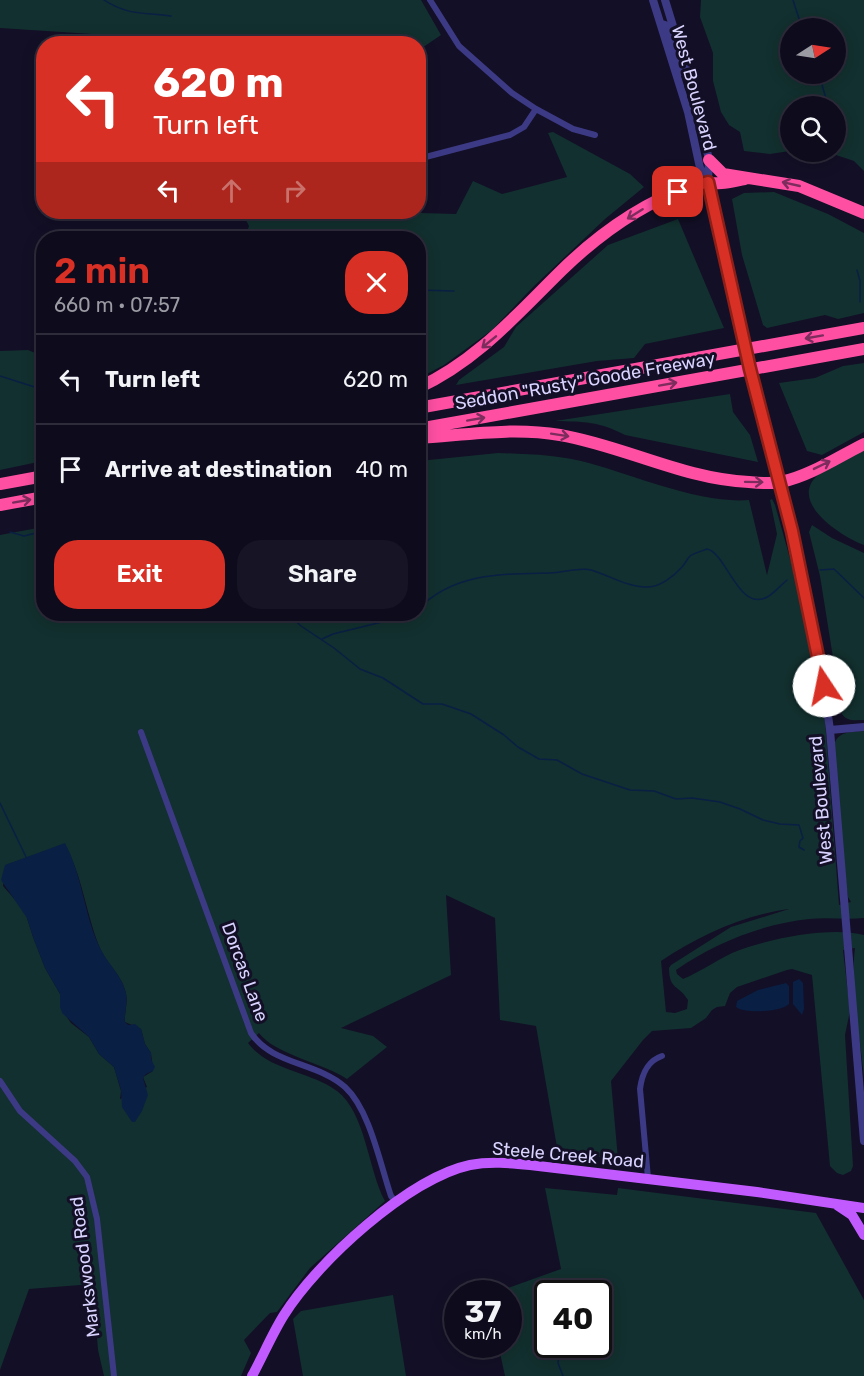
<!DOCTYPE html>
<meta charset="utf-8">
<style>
body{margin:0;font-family:Rubik,sans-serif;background:#171425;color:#f1f3f6;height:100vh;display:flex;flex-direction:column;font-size:22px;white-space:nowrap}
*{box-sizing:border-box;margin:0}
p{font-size:20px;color:#9b9ba3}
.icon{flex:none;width:33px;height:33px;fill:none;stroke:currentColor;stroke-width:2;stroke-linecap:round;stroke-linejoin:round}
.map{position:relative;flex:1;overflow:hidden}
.details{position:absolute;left:36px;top:231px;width:390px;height:390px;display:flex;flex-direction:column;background:#0e0b1c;border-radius:24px;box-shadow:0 3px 15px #0003,0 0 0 2px #2e2b3b}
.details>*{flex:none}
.top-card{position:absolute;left:36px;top:36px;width:390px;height:183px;border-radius:24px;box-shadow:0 3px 15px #0003,0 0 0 2px #2e2b3b;background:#d93025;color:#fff;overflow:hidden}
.needle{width:39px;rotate:78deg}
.tools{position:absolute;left:780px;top:18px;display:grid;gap:12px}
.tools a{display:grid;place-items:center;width:66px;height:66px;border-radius:50%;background:#0e0b1c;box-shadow:0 3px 15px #0003,0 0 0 2px #2e2b3b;font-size:30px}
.speed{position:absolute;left:444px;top:1280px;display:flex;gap:12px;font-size:30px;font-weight:700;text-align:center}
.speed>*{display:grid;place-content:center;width:78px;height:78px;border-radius:50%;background:#0e0b1c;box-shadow:0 3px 15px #0003,0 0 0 2px #2e2b3b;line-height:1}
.speed small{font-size:15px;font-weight:400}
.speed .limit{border:3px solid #111;border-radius:9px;background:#fff;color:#111}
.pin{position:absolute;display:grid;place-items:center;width:51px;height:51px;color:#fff;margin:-26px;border-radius:12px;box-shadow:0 3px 9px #0006}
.me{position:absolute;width:66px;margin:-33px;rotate:349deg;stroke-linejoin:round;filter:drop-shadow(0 0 4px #0008)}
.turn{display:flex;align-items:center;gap:21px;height:126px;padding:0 18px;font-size:27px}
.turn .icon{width:78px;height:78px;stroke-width:2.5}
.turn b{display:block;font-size:42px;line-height:51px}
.lanes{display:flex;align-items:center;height:57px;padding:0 18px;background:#0003;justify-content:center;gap:30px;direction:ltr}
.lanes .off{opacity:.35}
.round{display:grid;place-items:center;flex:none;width:63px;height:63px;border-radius:24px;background:#171425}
.head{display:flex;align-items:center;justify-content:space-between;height:102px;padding:0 18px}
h1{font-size:36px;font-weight:600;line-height:45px;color:#d93025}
.action{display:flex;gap:12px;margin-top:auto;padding:12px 18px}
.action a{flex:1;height:69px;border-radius:24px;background:#d93025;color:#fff;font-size:24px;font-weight:600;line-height:69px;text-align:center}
.action a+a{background:#171425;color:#f1f3f6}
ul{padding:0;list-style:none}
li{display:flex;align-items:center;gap:18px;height:90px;padding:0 18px;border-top:2px solid #2e2b3b}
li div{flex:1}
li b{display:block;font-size:22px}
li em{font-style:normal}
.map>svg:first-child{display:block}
.green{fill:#12302f;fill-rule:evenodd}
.water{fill:#0a1f44}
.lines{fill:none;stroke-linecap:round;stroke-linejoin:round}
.stream{stroke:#0a1f44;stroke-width:1.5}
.minor{stroke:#3d3a85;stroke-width:6}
.tertiary{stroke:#3d3a85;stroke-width:8}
.primary{stroke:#c25bff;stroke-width:10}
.motorway{stroke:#ff4fa3;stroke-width:12}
.tertiary-bridge{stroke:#3d3a85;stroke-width:8}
.oneway{stroke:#7d2c5e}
.route-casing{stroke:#8d1f18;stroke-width:15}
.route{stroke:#d93025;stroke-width:10}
.labels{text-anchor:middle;stroke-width:6;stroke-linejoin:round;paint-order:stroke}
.street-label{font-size:18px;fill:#d9d4ff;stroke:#130f26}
</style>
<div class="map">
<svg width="864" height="1376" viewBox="0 0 864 1376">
<rect width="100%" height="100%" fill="#130f26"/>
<path class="green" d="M0 0H421L441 35 419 50 418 44 129 43 92 34 0 28Z
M701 0H864V171L854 161 827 152H836V106H790V151L770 154 744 151 740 132 729 125 721 112 713 81V53L700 17ZM790 28H836V74H790Z
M553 132 630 174 644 187 605 219 533 287 492 330 444 365 419 378 418 238H245L249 226 242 212H385L456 214 473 181 502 194 567 177 548 133Z
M774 192 828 214 864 233V313L838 319 825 315 767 328 763 325 742 255 732 199 744 193Z
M678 219 724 328 645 344 634 358 597 361 456 385 459 380 504 347 516 327 608 245Z
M28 350 43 356V461L0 470V351Z
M864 363V432L822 455 807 451 779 383 815 378 843 366Z
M730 394 733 412 750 435 758 462 625 435C598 421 585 422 555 421Z
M864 450V545C842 537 787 502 818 475 831 464 849 458 864 450Z
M498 453C529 454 559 455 589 463 636 476 701 504 749 500L767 575 777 534 770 500 772 499 775 505 802 601 824 707 839 905 851 902 848 897 846 882 834 745C838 731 851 732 864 731V918C847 920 828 917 809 919 762 924 715 943 676 970L677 974 683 979C700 972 715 961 732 953 765 939 830 926 864 935V1077C860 1038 850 984 855 948L843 950 850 1011 845 1035 853 1166 851 1171 843 1175 837 1173 830 1166 812 975 792 969 787 970 737 987 730 993 725 1006 717 1007 712 1010 706 1018 691 1028 652 1031 643 1040 611 1081 618 1159 558 1153 536 1026 500 1020 495 918 446 895 451 975 341 1028 373 1036 387 1047 347 1079C323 1063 274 1054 259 1033L248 1043C269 1071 310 1071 337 1091 366 1113 368 1170 385 1201L310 1268 277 1312 270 1313 244 1340 251 1353 241 1376H104L98 1350 93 1284 29 1289 0 1370V535L43 527 44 614H418L419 461ZM65 844C82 876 86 912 99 946 105 962 121 974 125 990 129 1002 124 1011 125 1022L141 1029 145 1044 151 1053 153 1071 143 1077 147 1087 120 1099 121 1091 114 1067 99 1054 89 1037 71 1023 60 1007V994L45 968 33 937 27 918 24 910 3 886 6 865ZM789 909 731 927 671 965 669 968C669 990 679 985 688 1000L687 1009 675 1013 666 1012 661 961C701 935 741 916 789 909Z
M812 525 832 538 864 553V720C856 720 847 722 842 714L820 576 809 532Z
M545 1188 617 1195 618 1188 816 1213 864 1300V1376H505L498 1344H508V1293H494L561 1269ZM548 1293H598V1344H548Z
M393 1295 406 1376H303L293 1319 301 1311Z"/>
<path class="water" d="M65 843C83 877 84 916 101 950 108 964 121 975 125 990 129 1002 124 1011 125 1022L128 1025 135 1024 141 1029 145 1044 151 1053V1059L155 1067 153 1071 146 1074 143 1078 148 1095 142 1111 135 1122H132L122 1107 121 1090 114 1067 99 1054 89 1037 62 1013 60 1007V994L45 968 33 937 27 918 1 880 5 865Z
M799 979 803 983 804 1009 802 1015 793 1004V982Z
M786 983 789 986V1004C781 1012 745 1014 736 1007L737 1001 758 990Z"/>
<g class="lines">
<path class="stream" d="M104 0C128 16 145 12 171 16
M793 0 802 28
M819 74 828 106
M857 270 860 281V302
M418 290 454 291
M0 376 44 390
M10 532 24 536 44 531
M820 570 834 569 864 598
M418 609C455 572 503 574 550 573 563 573 579 567 591 570 608 575 629 588 648 587 660 587 674 576 682 567 685 564 687 559 690 556 694 553 702 551 707 549 727 553 739 615 769 596 775 592 781 585 787 580
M288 614 301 626 334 648 360 669 383 678 423 704H442L471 714 504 735 518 747 539 759 557 760 582 774 630 790 654 791 676 799 692 798 720 802 740 809 763 820 780 824 799 825 803 838 800 841 799 847 804 850
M322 639 333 634 382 622 406 614
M0 803 27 859
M547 1288 548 1293
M560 1344 558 1363 563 1376"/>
<path class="minor" d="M430 0 459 46 512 93 536 109 573 129 595 135
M418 159 510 135 524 127 536 109
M141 732 251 1033C272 1065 317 1062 345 1087 370 1110 380 1164 391 1196L396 1202
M0 1081 20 1111 75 1161 87 1177 97 1219 114 1376
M648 1178 640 1089C642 1074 647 1061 662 1056"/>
<path class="tertiary" d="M653 0 688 112 700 168 708 182 741 330
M665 0 696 101 709 160 708 181
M662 24 665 25 670 32 682 72
M755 388 792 531 824 686 830 730 864 1141
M830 730 864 727"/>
<path class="primary" d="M837 1205 852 1215 864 1235
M252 1376C263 1356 272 1334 284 1315 317 1262 409 1178 470 1165 490 1161 510 1163 530 1165L757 1192 864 1208"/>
<path class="motorway" d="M709 160 723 174 799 186 864 213
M418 388C477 361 517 314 562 270 598 235 643 203 691 186 702 182 711 184 722 183 730 183 738 180 745 179
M418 408 864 328
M418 429 864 349
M418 438C466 435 512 427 560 435 624 446 683 479 749 482 759 483 771 484 781 482 810 476 838 457 864 444
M0 484 44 476
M0 505 44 497"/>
<path class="tertiary-bridge" d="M741 330 755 388"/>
</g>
<defs><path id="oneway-shaft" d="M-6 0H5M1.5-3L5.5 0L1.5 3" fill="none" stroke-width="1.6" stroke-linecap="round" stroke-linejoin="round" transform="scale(1.5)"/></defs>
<g class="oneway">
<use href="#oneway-shaft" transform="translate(791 184) rotate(-167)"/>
<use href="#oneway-shaft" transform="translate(635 214) rotate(148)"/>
<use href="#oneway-shaft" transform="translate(814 337) rotate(170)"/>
<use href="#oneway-shaft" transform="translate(489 342) rotate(141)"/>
<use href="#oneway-shaft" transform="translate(668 384) rotate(-10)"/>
<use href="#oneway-shaft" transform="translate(476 419) rotate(-10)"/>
<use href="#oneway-shaft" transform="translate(560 435) rotate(9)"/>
<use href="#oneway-shaft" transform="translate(822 465) rotate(-26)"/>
<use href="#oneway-shaft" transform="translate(754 482) rotate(1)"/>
<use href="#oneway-shaft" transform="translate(22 501) rotate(-10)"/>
</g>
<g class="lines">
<defs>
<path id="route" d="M678 192 708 182 750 369 792 531 824 686"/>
</defs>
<use href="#route" class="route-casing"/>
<use href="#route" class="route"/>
</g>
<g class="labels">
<g class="street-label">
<text transform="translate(694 88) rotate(75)" y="6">West Boulevard</text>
<text transform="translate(585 381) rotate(-10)" y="6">Seddon "Rusty" Goode Freeway</text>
<text transform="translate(821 800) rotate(-95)" y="6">West Boulevard</text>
<text transform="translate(245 972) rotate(70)" y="6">Dorcas Lane</text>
<text transform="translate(568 1155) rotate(5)" y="6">Steele Creek Road</text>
<text transform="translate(85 1267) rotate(-97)" y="6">Markswood Road</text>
</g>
</g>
</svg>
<div class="tools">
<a><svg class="needle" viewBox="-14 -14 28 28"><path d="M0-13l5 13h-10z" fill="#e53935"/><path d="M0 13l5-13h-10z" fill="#9b9ba3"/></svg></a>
<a><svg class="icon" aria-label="search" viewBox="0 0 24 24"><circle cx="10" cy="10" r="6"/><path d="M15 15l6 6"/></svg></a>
</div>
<div class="speed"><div>37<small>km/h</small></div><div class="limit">40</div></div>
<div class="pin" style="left:678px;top:192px;background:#d93025"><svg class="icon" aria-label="arrive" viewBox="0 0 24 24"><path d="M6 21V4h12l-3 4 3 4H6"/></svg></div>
<svg class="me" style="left:824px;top:686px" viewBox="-20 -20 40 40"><circle r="19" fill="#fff"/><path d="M0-13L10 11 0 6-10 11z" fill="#d93025"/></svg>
<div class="top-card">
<div class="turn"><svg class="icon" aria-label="left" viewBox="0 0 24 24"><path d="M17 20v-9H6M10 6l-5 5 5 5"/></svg><div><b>620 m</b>Turn left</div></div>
<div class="lanes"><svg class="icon" aria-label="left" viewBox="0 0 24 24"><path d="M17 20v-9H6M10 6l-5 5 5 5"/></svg><svg class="icon off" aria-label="ahead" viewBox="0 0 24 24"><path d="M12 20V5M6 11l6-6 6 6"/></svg><svg class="icon off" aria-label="right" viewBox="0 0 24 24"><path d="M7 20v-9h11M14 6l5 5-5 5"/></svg></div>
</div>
<section class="details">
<div class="head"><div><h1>2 min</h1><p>660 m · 07:57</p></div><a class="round" style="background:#d93025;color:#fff"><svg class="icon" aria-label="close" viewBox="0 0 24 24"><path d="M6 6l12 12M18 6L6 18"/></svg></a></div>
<ul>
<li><svg class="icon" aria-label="left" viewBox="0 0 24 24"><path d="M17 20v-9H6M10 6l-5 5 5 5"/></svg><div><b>Turn left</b></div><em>620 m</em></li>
<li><svg class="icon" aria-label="arrive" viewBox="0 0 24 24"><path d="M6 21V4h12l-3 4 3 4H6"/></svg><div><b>Arrive at destination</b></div><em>40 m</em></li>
</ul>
<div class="action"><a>Exit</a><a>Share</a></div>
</section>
</div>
